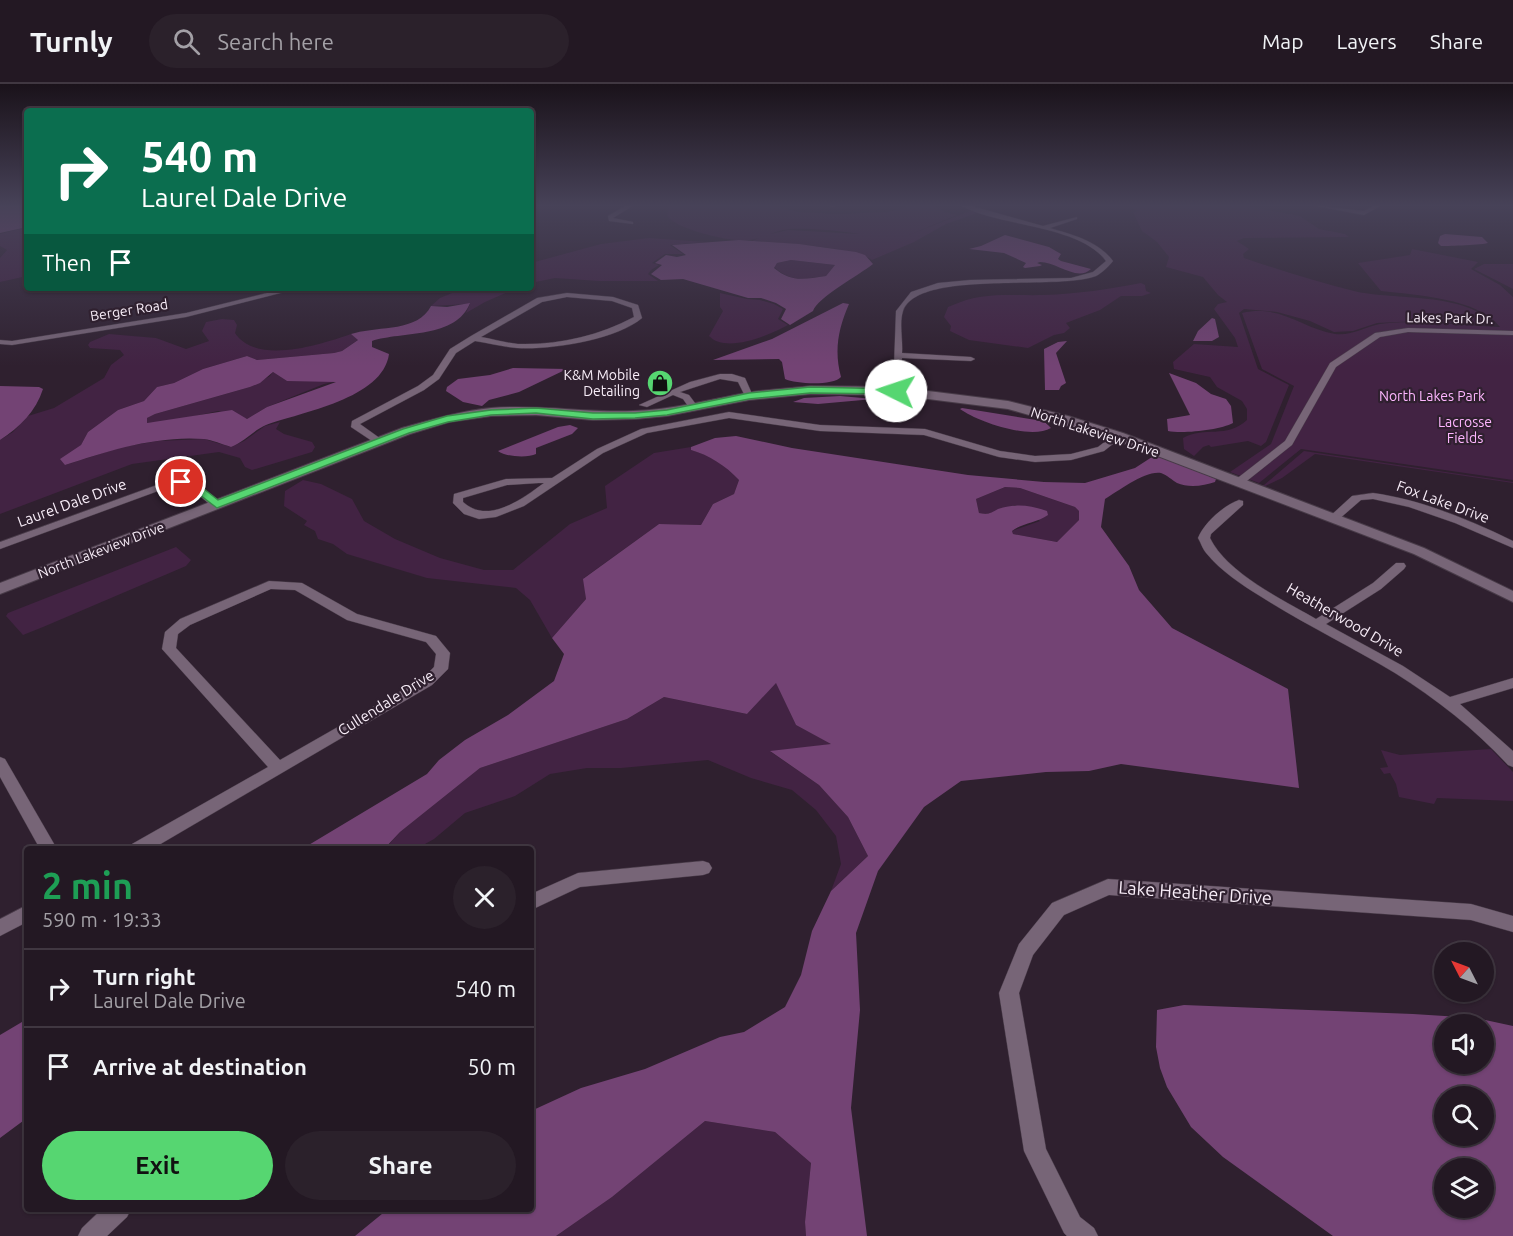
<!DOCTYPE html>
<meta charset="utf-8">
<style>
body{margin:0;font-family:Ubuntu,sans-serif;background:#2b212b;color:#f1f3f6;height:100vh;display:flex;flex-direction:column;font-size:22px;white-space:nowrap}
*{box-sizing:border-box;margin:0}
p{font-size:20px;color:#a3a0a6}
.icon{flex:none;width:33px;height:33px;fill:none;stroke:currentColor;stroke-width:2;stroke-linecap:round;stroke-linejoin:round}
.map{position:relative;flex:1;overflow:hidden}
.drawer{position:absolute;left:24px;top:762px;width:510px;height:366px;display:flex;flex-direction:column;background:#231823;border-radius:6px;box-shadow:0 2px 4px #0004,0 0 0 2px #403741}
.drawer>*{flex:none}
.top-card{position:absolute;left:24px;top:24px;width:510px;height:183px;border-radius:6px;box-shadow:0 2px 4px #0004,0 0 0 2px #403741;background:#0b6e4f;color:#fff;overflow:hidden}
.needle{width:39px;rotate:312deg}
.controls{position:absolute;left:1434px;top:858px;display:grid;gap:12px}
.controls a{display:grid;place-items:center;width:60px;height:60px;border-radius:50%;background:#231823;box-shadow:0 2px 4px #0004,0 0 0 2px #403741;font-size:30px}
.pin{position:absolute;display:grid;place-items:center;width:51px;height:51px;color:#fff;margin:-26px;border:3px solid #fff;border-radius:50%;box-shadow:0 2px 6px #0007}
.me{position:absolute;width:66px;margin:-33px;rotate:274deg;stroke-linejoin:round;filter:drop-shadow(0 0 4px #0008)}
.turn{display:flex;align-items:center;gap:21px;height:126px;padding:0 18px;font-size:27px}
.turn .icon{width:78px;height:78px;stroke-width:2.5}
.turn b{display:block;font-size:42px;line-height:51px}
.then{display:flex;align-items:center;height:57px;padding:0 18px;background:#0003;gap:12px;font-size:22px}
.round{display:grid;place-items:center;flex:none;width:63px;height:63px;border-radius:32px;background:#2b212b}
.head{display:flex;align-items:center;justify-content:space-between;height:102px;padding:0 18px}
h1{font-size:36px;font-weight:700;line-height:45px;color:#1e9e55}
.cta{display:flex;gap:12px;margin-top:auto;padding:12px 18px}
.cta a{flex:1;height:69px;border-radius:36px;background:#56d671;color:#111;font-size:24px;font-weight:700;line-height:69px;text-align:center}
.cta a+a{background:#2b212b;color:#f1f3f6}
ul{padding:0;list-style:none}
li{display:flex;align-items:center;gap:18px;height:78px;padding:0 18px;border-top:2px solid #403741}
li div{flex:1}
li b{display:block;font-size:22px}
li em{font-style:normal}
header{display:flex;align-items:center;gap:36px;box-sizing:border-box;height:84px;padding:0 30px;background:#231823;border-bottom:2px solid #403741}
header strong{font-size:28px}
nav{display:flex;gap:33px;margin-inline-start:auto;font-size:21px}
.search{width:420px;height:54px;background:#2b212b;display:flex;align-items:center;gap:15px;box-sizing:border-box;padding:0 21px;border-radius:33px;color:#a3a0a6;font-size:22px}
.map>svg:first-child{display:block}
.green{fill:#422343}
.water{fill:#734374;fill-rule:evenodd}
.lines{fill:none;stroke-linecap:round;stroke-linejoin:round}
.minor-casing{stroke:#483b48;stroke-width:1}
.tertiary-casing{stroke:#483b48;stroke-width:2}
.minor{fill:#776577;fill-rule:evenodd}
.tertiary{fill:#776577;fill-rule:evenodd}
.route{fill:#56d671;stroke:#388b49;stroke-width:1.5}
.labels{text-anchor:middle;stroke-width:4.5;stroke-linejoin:round;paint-order:stroke}
.far-street-label{font-size:14px;fill:#f8edf8;stroke:#2f202f}
.far-poi-label{font-size:14px;fill:#f8edf8;stroke:#2f202f;text-anchor:end}
.far-park-label{font-size:14px;fill:#feb6ff;stroke:#2f202f}
.street-label{font-size:15px;fill:#f8edf8;stroke:#2f202f}
.near-street-label{font-size:18px;fill:#f8edf8;stroke:#2f202f}
</style>
<header>
<strong>Turnly</strong>
<div class="search"><svg class="icon" aria-label="search" viewBox="0 0 24 24"><circle cx="10" cy="10" r="6"/><path d="M15 15l6 6"/></svg>Search here</div>
<nav><a>Map</a><a>Layers</a><a>Share</a></nav>
</header>
<div class="map">
<svg width="1513" height="1152" viewBox="0 0 1513 1152">
<rect width="100%" height="100%" fill="#2f202f"/>
<path class="green" d="M669 121H772L798 128 838 130 888 128 905 124 906 121H934L945 128 957 131 904 153 972 126 980 128 946 140 914 158 872 176C854 163 776 158 752 157L766 151 788 146 860 150C841 147 810 144 790 145 776 146 763 154 750 156 733 159 678 146 667 132Z
M1128 121H1241L1300 132 1319 145 1345 150 1349 153 1244 154 1237 157 1249 165 1243 170 1244 174C1280 186 1317 198 1354 207 1396 217 1464 207 1495 241L1418 237 1377 239 1353 247 1334 248 1310 237 1277 228 1244 225 1239 229 1258 285 1289 301 1266 358 1261 362 1248 357 1211 363 1209 361 1203 363 1194 372 1184 365 1183 354C1205 342 1226 355 1247 336V325L1242 317 1217 303 1210 293 1174 285 1173 278 1194 260 1238 263 1235 254 1214 225 1218 220 1227 218 1218 211 1203 193 1166 183 1169 173 1157 158 1142 147 1133 128 1137 127Z
M27 143V192L0 198V174L7 166 0 162V150Z
M649 154 706 158 670 161 683 170H665L652 179 659 181 651 186 648 190 658 197H599L555 194 531 199V179L601 160Z
M1412 165 1478 178 1471 185 1500 201 1513 213V396L1301 365 1259 399 1230 388 1271 360 1294 302 1262 285 1242 229C1281 220 1301 244 1335 250 1352 252 1364 243 1380 240 1411 235 1466 242 1500 243 1478 214 1415 211 1381 207L1358 179 1410 171Z
M791 176 835 181 826 192C804 195 792 199 774 183L777 179Z
M1484 180H1513V205L1474 185Z
M1141 199 1145 201 1146 207 1151 209 1142 212H1121L1100 226 1066 239 1070 244 1064 249 1054 251 1028 264 969 256 950 247 951 242 944 233 948 223 953 221C983 207 1012 212 1044 211 1077 210 1109 205 1141 199Z
M464 204H517L485 218 466 229 470 220 431 222 440 214Z
M720 209 747 215 760 216 774 220 783 225 778 235 788 241C770 251 726 270 709 252L723 227 720 223Z
M222 235 234 236 237 241 235 249C257 282 322 260 351 250L359 255 342 267 334 269 257 276 247 272 203 285 174 299 157 303 144 317 118 326 88 348 81 361 65 381 122 363 158 357 204 355 231 363 244 357 265 342 280 338 276 345 284 350 312 358 315 363 312 368 252 386 245 383 240 374 219 368 132 380 0 430V356L13 348 28 332 54 324 104 294 111 281 124 271 120 266 90 264 88 261 90 258 109 250 144 253 156 254 186 265 209 257 202 247 206 238Z
M273 288 287 297H338L324 300 267 323 247 335 218 327 172 337 147 339V334L155 330 250 303 270 292Z
M691 363V366C710 371 726 382 739 396L734 410 713 420 701 441 659 440 584 494 586 515 552 554 530 516 516 504 427 494 347 470 333 460 318 455 315 447 304 441 307 437 284 422 285 407 303 396 321 400 352 415 364 437 395 455 440 474 484 486H513L570 440 607 424 605 402 654 369Z
M1304 367 1513 398V399L1315 370 1282 394 1261 404 1258 401H1264Z
M1005 403 1020 404 1075 423 1079 427V436L1057 458 1013 450 1012 447 1040 437 1015 421C1004 425 991 431 979 429L976 415Z
M176 463 191 476 186 482 43 543 23 551 6 532 8 529Z
M776 598 796 641 832 660 771 668 819 701 848 733 868 772 831 807 841 780 836 752 816 726 792 706 751 694 708 676 621 684H587L550 690 515 712 465 729 434 755 416 765H385L400 748 480 684 627 635 664 613 747 630Z
M1491 665 1513 688V717L1437 714 1434 720 1399 713 1396 700 1390 689 1384 690 1380 684 1388 683 1381 666 1400 671Z
M705 1037 775 1048 811 1079 805 1138 806 1152H556L612 1113Z"/>
<path class="water" d="M0 121H27V143L0 149Z
M1445 150 1482 153 1488 159C1482 161 1450 162 1441 162L1438 159 1440 152Z
M1005 151 1049 163 1061 170 1058 175 1061 177 1091 185C1077 198 1057 178 1040 178L1037 179 1042 181 1040 182 1025 184 1023 183 1026 179 1004 169 969 165 981 162Z
M739 156 799 160 856 168 865 171 873 180C859 191 817 214 813 227L790 241 781 235 786 225 776 219 761 214H748L683 195 661 196 651 190 662 181 655 179 666 171 677 173 686 171 672 161ZM791 176 835 181 826 192C804 195 792 199 774 184L777 179Z
M470 219C456 255 402 247 372 257V263L389 270C383 315 301 328 266 341 254 346 244 358 231 363 222 360 212 356 204 355 158 351 107 367 65 381L60 375 81 361 88 348 118 326 144 317 157 303 174 299 203 285 247 272 257 276 334 269 342 267 358 256 351 250 355 249C380 242 418 248 431 222L447 223ZM273 288 287 297 336 298 267 323 247 335 232 326 147 339V334L155 330 250 303 260 299Z
M843 219 849 220C838 245 834 267 841 293 833 302 796 300 785 295L782 278 779 275 713 276 772 255Z
M1212 234 1215 235 1219 253 1212 257H1193L1198 247Z
M1067 257 1056 269 1066 299 1061 302 1059 306H1045L1044 265 1058 258Z
M513 284 567 285 519 308 489 316 482 322 463 318 446 307 447 303 458 295 490 291Z
M1169 289 1196 299 1211 310 1226 315 1231 322 1233 339C1220 346 1183 350 1168 347L1167 335 1190 331Z
M0 302 39 303 43 305C36 327 20 343 0 356Z
M840 312 874 315 818 320 793 318 804 314Z
M962 324 1036 336 1046 339 1051 344C1031 356 978 338 960 325Z
M570 341 578 344 572 350 536 364V370C528 374 506 373 498 367L558 343Z
M736 352 792 364 968 391 1044 398 1085 399 1135 384 1152 373H1163L1216 395 1215 398C1204 402 1188 404 1177 399 1172 396 1167 391 1161 389 1146 386 1118 407 1105 415L1101 443 1129 482 1139 506 1172 544 1288 605 1299 704 1121 680 1089 687 1046 688 961 697 924 723 878 787 856 849 860 926 851 1024 867 1152H806L805 1138 811 1079 775 1048 705 1037 612 1113 556 1152H355L388 1125H531V1027L581 1004 645 985 720 953 744 948 785 923 801 891 812 847 831 807 868 772 848 733 819 701 770 667 831 660 796 641 776 599 747 630 664 613 627 635 480 684 400 748 384 765H302L427 690 439 676 465 656 508 631 554 597 564 570 552 554 586 515 583 495 659 440 701 441 713 420 734 410 739 396C726 382 709 371 691 366V363L715 354ZM1005 403 1020 404 1075 423 1079 427V436L1057 458 1013 450 1012 447C1022 439 1037 439 1048 431L1047 427C1031 421 1015 419 998 425 991 429 988 431 979 429L976 415Z
M1184 921 1413 930 1476 934 1513 942V1152H1333L1223 1073 1191 1043 1167 1003 1160 984 1156 963 1157 926ZM1444 940H1484V980H1444ZM1444 1012H1484V1052H1444ZM1444 1084H1484V1124H1444Z
M27 935V1034L0 1054V951Z"/>
<g class="lines">
<defs>
<path id="minor" d="M627 121H634L613 134 633 138V140L609 137 608 132Z
M828 121H836L833 123Z
M960 121H968L1043 142 1077 133V135L1050 144C1073 151 1098 157 1113 177 1109 182 1102 189 1096 192 1056 207 917 185 903 227 899 239 903 256 902 269L971 273 975 275 971 277 902 274 900 307 893 309 896 227 911 208 938 199 970 196 1071 194 1093 188 1106 177C1079 140 998 143 960 121Z
M1311 121 1364 127 1375 121H1382L1364 131Z
M287 204H300L186 233 12 261 0 260V256L12 257 186 229Z
M567 209 613 213 638 221 642 234C616 256 550 266 517 264 503 263 489 259 475 257L456 269 439 295 424 306 360 340 381 355V359H375L351 343 352 337 418 302 433 291 450 265 471 252 537 214ZM567 213 612 217 632 224 634 233C599 252 558 261 518 260 506 259 493 255 481 253L542 218Z
M1408 244 1513 247V251L1408 248 1380 253 1336 283 1292 361 1243 400H1235V396L1285 357 1330 279 1375 249Z
M720 290H732L745 294 753 312 746 314 738 298 720 295 680 308 689 311 698 323 696 325H690L683 315 673 311 647 323 639 321 690 298Z
M729 328 820 341 925 345 1000 367 1035 372 1071 370 1098 363 1115 350 1123 352 1104 367 1071 376 1035 378 999 373 924 351 820 347 729 334 647 349 603 369 524 422 496 433 479 435 464 430 453 419 454 410 506 395 552 394 597 365 641 345ZM539 399H544C522 415 488 441 463 418V414L507 401Z
M168 397 196 398 222 421 221 423H213L189 403H169L0 465V458Z
M1373 409C1422 416 1468 435 1513 457V464L1455 439 1409 423 1373 415 1361 416 1338 436H1330L1328 434 1352 412Z
M1239 416 1243 417V421L1211 450 1210 454C1227 489 1283 516 1316 535L1373 499 1396 479H1404L1406 482 1404 485 1381 505 1326 540 1403 582 1450 613 1513 594V604L1460 620 1513 667V683L1508 681C1475 645 1436 615 1395 589 1350 562 1304 540 1260 512 1242 501 1221 487 1207 470 1203 466 1201 459 1198 454 1204 439 1224 421 1239 416Z
M269 497 302 499 357 530 436 552 450 569 448 585 432 601 152 765H130L132 760 268 683 162 565 165 548 180 535ZM271 505 295 506 347 536 426 558 436 570 434 583 422 595 280 676 176 564 178 550 190 541Z
M0 673 5 675 57 765H40L0 693Z
M703 777 709 779 712 784 709 789 703 791 580 803 531 826V810L578 789Z
M1108 795 1471 820 1513 832V848L1471 836 1109 811 1064 831 1033 871 1019 909 1046 1065 1080 1133 1094 1144 1098 1152H1067L1064 1149 1024 1067 999 909 1019 860 1052 819Z
M27 821V838L0 852V835Z
M102 1125H131L127 1133 107 1152H78L82 1144Z"/>
<path id="tertiary" d="M810 302 896 303 1008 317 1068 332 1123 349 1424 464 1513 507V518L1414 470 1113 355 1008 325 896 311 810 310 749 316 667 332 635 335 593 336 536 331 491 332 449 338 410 350 0 510V499L402 344C431 336 460 327 491 324 538 320 586 329 633 327 671 326 708 316 746 309 767 305 789 305 810 302Z"/>
</defs>
<use href="#minor" class="minor-casing"/>
<use href="#tertiary" class="tertiary-casing"/>
<use href="#minor" class="minor"/>
<use href="#tertiary" class="tertiary"/>
</g>
<linearGradient id="sky" x2="0" y2="1"><stop stop-color="#1a121a"/><stop offset="0.43" stop-color="#474258"/><stop offset="1" stop-color="#474258" stop-opacity="0"/></linearGradient>
<rect width="1513" height="282" fill="url(#sky)"/>
<path class="route" d="M810 303 896 305 900 307 896 310 810 309 749 315 667 331 635 334 593 335 536 329 491 331 448 338 409 349 217 424 188 402 176 398 181 395 195 398 218 416 403 345 447 332 491 326 536 324 593 329H635L667 326 749 309Z"/>
<defs>
<symbol id="shop-disc" viewBox="-11 -11 22 22"><circle r="9.5" fill="#56d671" stroke="#2f202f"/><path d="M-5-2.5h2.3a2.7 3.5 0 0 1 5.4 0H5L5.5 6h-11ZM-1.5-2.5h3a1.5 2.3 0 0 0-3 0Z" fill="#111"/></symbol>
</defs>
<g fill-rule="evenodd">
<use href="#shop-disc" x="645" y="284" width="30" height="30"/>
</g>
<g class="labels">
<g class="far-street-label">
<text transform="translate(129 226) rotate(-9)" y="5">Berger Road</text>
<text transform="translate(1450 234) rotate(1)" y="5">Lakes Park Dr.</text>
<text transform="translate(1095 348) rotate(18)" y="5">North Lakeview Drive</text>
<text transform="translate(101 466) rotate(-21)" y="5">North Lakeview Drive</text>
</g>
<g class="far-poi-label">
<text x="640" y="296">K&amp;M Mobile<tspan x="640" dy="16">Detailing</tspan></text>
</g>
<g class="far-park-label">
<text x="1432" y="317">North Lakes Park</text>
<text x="1465" y="343">Lacrosse<tspan x="1465" dy="16">Fields</tspan></text>
</g>
<g class="street-label">
<text transform="translate(1443 418) rotate(20)" y="5">Fox Lake Drive</text>
<text transform="translate(72 419) rotate(-20)" y="5">Laurel Dale Drive</text>
<text transform="translate(1345 536) rotate(30)" y="5">Heatherwood Drive</text>
<text transform="translate(386 619) rotate(-32)" y="5">Cullendale Drive</text>
</g>
<g class="near-street-label">
<text transform="translate(1195 809) rotate(4)" y="6">Lake Heather Drive</text>
</g>
</g>
</svg>
<div class="controls">
<a><svg class="needle" viewBox="-14 -14 28 28"><path d="M0-13l5 13h-10z" fill="#e53935"/><path d="M0 13l5-13h-10z" fill="#a3a0a6"/></svg></a>
<a><svg class="icon" aria-label="sound" viewBox="0 0 24 24"><path d="M4 9h4l5-4v14l-5-4H4zM17 9q2 3 0 6"/></svg></a>
<a><svg class="icon" aria-label="search" viewBox="0 0 24 24"><circle cx="10" cy="10" r="6"/><path d="M15 15l6 6"/></svg></a>
<a><svg class="icon" aria-label="layers" viewBox="0 0 24 24"><path d="M12 4l9 5-9 5-9-5zM3 14l9 5 9-5"/></svg></a>
</div>
<div class="pin" style="left:181px;top:398px;background:#d93025"><svg class="icon" aria-label="arrive" viewBox="0 0 24 24"><path d="M6 21V4h12l-3 4 3 4H6"/></svg></div>
<svg class="me" style="left:896px;top:307px" viewBox="-20 -20 40 40"><circle r="19" fill="#fff"/><path d="M0-13L10 11 0 6-10 11z" fill="#56d671"/></svg>
<div class="top-card">
<div class="turn"><svg class="icon" aria-label="right" viewBox="0 0 24 24"><path d="M7 20v-9h11M14 6l5 5-5 5"/></svg><div><b>540 m</b>Laurel Dale Drive</div></div>
<div class="then">Then<svg class="icon" aria-label="arrive" viewBox="0 0 24 24"><path d="M6 21V4h12l-3 4 3 4H6"/></svg></div>
</div>
<section class="drawer">
<div class="head"><div><h1>2 min</h1><p>590 m · 19:33</p></div><a class="round"><svg class="icon" aria-label="close" viewBox="0 0 24 24"><path d="M6 6l12 12M18 6L6 18"/></svg></a></div>
<ul>
<li><svg class="icon" aria-label="right" viewBox="0 0 24 24"><path d="M7 20v-9h11M14 6l5 5-5 5"/></svg><div><b>Turn right</b><p>Laurel Dale Drive</p></div><em>540 m</em></li>
<li><svg class="icon" aria-label="arrive" viewBox="0 0 24 24"><path d="M6 21V4h12l-3 4 3 4H6"/></svg><div><b>Arrive at destination</b></div><em>50 m</em></li>
</ul>
<div class="cta"><a>Exit</a><a>Share</a></div>
</section>
</div>
